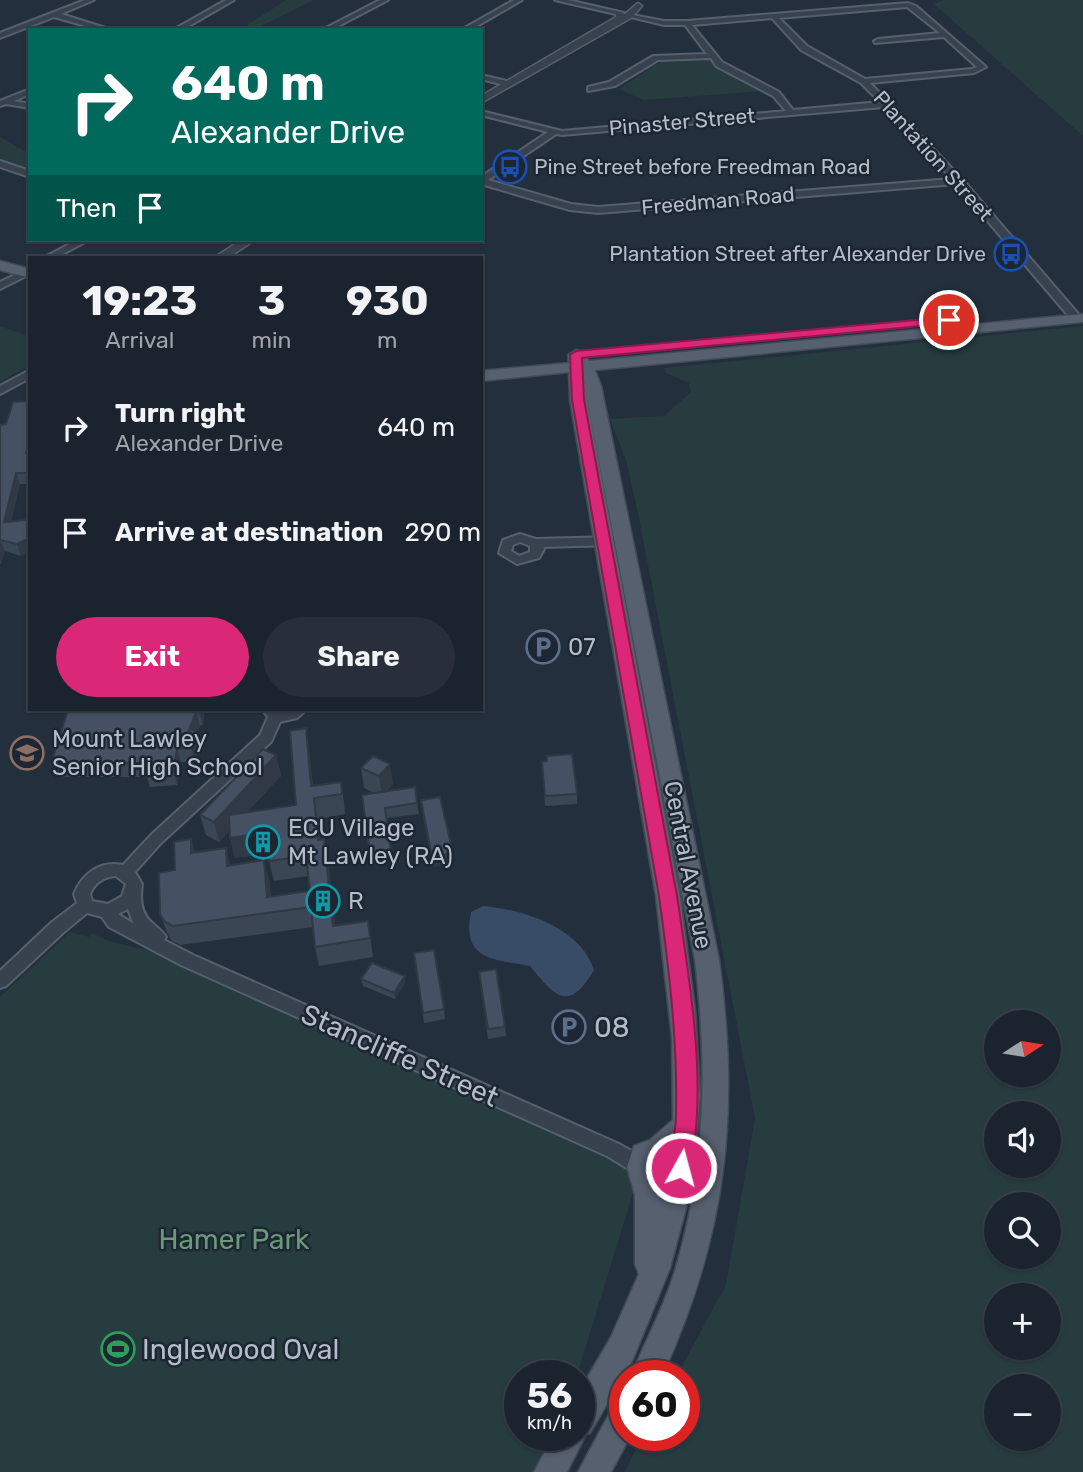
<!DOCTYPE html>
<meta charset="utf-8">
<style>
body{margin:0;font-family:Rubik,sans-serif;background:#282f3a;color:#f1f3f6;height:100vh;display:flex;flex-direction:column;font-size:26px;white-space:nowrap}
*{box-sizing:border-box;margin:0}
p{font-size:23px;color:#a0a4aa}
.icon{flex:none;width:38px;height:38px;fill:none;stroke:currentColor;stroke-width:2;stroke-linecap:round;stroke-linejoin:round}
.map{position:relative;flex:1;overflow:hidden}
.drawer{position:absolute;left:28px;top:256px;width:455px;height:455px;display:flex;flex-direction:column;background:#1b232e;border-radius:0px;box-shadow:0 2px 5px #0004,0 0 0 2px #39404a}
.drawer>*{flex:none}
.hud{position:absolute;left:28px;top:28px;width:455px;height:214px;border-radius:0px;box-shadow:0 2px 5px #0004,0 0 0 2px #39404a;background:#00695c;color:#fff;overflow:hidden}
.needle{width:46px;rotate:78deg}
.controls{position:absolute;left:984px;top:1010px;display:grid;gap:14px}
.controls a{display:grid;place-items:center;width:77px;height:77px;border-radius:50%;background:#1b232e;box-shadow:0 2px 5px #0004,0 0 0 2px #39404a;font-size:35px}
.speed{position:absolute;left:504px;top:1360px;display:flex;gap:14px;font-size:35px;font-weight:700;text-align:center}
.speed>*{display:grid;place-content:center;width:91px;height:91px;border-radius:50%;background:#1b232e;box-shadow:0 2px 5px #0004,0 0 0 2px #39404a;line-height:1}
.speed small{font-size:18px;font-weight:400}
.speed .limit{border:10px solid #d22;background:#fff;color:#111}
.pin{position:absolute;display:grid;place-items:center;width:60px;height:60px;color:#fff;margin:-30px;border:4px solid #fff;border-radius:50%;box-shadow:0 2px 7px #0007}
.me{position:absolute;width:77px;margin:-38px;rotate:7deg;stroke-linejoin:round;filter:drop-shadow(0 0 5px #0008)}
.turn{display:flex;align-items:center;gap:24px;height:147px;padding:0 28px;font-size:32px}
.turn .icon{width:91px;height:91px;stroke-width:2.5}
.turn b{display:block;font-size:49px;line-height:60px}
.then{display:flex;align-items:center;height:66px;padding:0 28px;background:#0003;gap:14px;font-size:26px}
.eta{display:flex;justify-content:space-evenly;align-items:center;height:119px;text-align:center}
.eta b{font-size:42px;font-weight:700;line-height:49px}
.action{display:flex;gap:14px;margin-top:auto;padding:14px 28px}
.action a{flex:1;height:80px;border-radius:42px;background:#db2777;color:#fff;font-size:28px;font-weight:700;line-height:80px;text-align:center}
.action a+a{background:#282f3a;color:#f1f3f6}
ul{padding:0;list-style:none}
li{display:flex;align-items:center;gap:21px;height:105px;padding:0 28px}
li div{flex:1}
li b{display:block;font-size:26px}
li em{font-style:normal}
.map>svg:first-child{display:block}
.green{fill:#263c3f;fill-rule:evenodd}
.water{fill:#394c67}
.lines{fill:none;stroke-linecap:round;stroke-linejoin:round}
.minor-casing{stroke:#565f6c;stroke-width:4}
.tertiary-casing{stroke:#565f6c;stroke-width:3}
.primary-casing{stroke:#414a57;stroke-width:3}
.minor{fill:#38414e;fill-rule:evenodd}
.tertiary{fill:#38414e;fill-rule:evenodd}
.primary{fill:#56606e;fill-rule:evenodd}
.wall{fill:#3b4654}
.shaded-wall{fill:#303945}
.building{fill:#455162;stroke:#303945;stroke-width:2}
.route{fill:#db2777;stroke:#8e194d;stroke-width:2}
.labels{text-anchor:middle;stroke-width:5;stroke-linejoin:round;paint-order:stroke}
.far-street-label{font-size:21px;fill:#b4bcc9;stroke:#1d2633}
.far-poi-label{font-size:21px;fill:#b4bcc9;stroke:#1d2633;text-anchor:start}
.poi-label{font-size:24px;fill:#b4bcc9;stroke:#1d2633;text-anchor:start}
.street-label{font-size:24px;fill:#b4bcc9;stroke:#1d2633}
.near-poi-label{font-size:28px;fill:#b4bcc9;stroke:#1d2633;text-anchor:start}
.near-street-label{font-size:28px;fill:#b4bcc9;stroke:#1d2633}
.near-park-label{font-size:28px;fill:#6b9a76;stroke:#1d2633}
</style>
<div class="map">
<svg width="1083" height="1472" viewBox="0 0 1083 1472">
<rect width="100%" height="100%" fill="#242f3e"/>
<path class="green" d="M286 0H314L253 30H240Z
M944 0H1083V136L934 4Z
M701 58 710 60 765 91 643 100 619 89 660 62Z
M0 137 30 154V174L0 164Z
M0 326 30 337V365L0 382Z
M1083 326V1472H624L644 1435H684V1376L677 1375 726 1285 755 1118 638 513 626 460 610 419 664 416 691 392 689 383 666 373 664 368ZM1048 1022V1074H996V1022ZM1048 1113V1166H996V1113ZM996 1204H1048V1256H996ZM996 1295H1048V1348H996ZM1048 1386V1438H996V1386Z
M70 932 89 937 92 933 109 941 187 960 641 1167 577 1375 520 1376V1435H552L533 1472H0V997Z"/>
<path class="water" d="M483 906C524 910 580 927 594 970 569 1013 555 997 530 966 495 959 461 961 471 912Z"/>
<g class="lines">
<defs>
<path id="minor" d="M85 0H94L61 14 112 30H100L54 17 0 38V33Z
M226 0H234L182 30H173Z
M380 0H388L331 30H322Z
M514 0H522L470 30H461Z
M555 0H568L624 13 620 15Z
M908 3 916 6 986 67 974 73 870 83 962 179 1080 316V320H1072L956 184 598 213 570 210 481 184V177L548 132 481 115V111L562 131 786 111 773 96 716 66 711 58 658 60 615 86 588 91V87L609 82 653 56 707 54 685 25H664L627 16V14L664 21H687ZM907 7 940 33 878 39 874 41 875 43 944 37 977 67 972 69 865 79 807 46 779 18ZM772 18 801 50 861 83 880 102 793 110 779 92 722 62 692 25ZM884 107 952 179 598 207 571 204 488 180 556 134 562 135Z
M481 75 511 82 512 84 508 86 481 79Z
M30 89V94L14 101 30 104V108L6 104 0 106V101Z
M0 161 30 171V177L0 167Z
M77 240H89L57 257H45Z
M25 270 30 273 28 275 0 289V282Z
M30 370V378L0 394V386Z
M520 534 536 539 614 537 620 541 614 545 543 547 544 549 539 558 517 564 499 553 503 540ZM520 542 530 546V552L519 556 511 551 513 545Z
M262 709H276L284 712 292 709H307L297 718 280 722 271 742 161 843 135 872 142 884C140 897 140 911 150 921 156 927 162 930 166 937L164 940 193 955 619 1144 637 1154 639 1150 645 1147 716 1171 719 1177 716 1183 710 1186 691 1179 692 1183 689 1189 683 1192 635 1173 607 1156 181 965 109 927 102 917 87 913 64 932 6 986 0 988V971L52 922 77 903 74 894C82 874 100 860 123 865L151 835 260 735 268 717ZM116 876 126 884 122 896 108 904 92 901 90 894C95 882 104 877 116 876ZM128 909 133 923 134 924 118 914Z"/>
<path id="tertiary" d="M638 3 642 6 631 18 481 103V96L616 17V11L625 14Z
M241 240H255L229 257H215Z"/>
<path id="primary" d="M0 261 30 269V278L0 270Z
M1083 314V322L595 370 601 386 719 960C740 1113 727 1234 662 1376H631C645 1342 662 1311 673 1277 706 1174 708 1067 695 960L585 388 680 896 695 1010 700 1095 693 1181 670 1268 633 1359 590 1433 586 1434 567 1472H534L554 1435H579V1392L611 1337 639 1274 635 1264V1195L627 1167 634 1146 650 1140 673 1120 672 1038 656 896 570 400 569 372 481 381V371L569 363 568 355 576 350 583 352 589 361ZM669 1159 662 1193 654 1165Z
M625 1401V1435H631L611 1472H578L614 1405Z"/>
</defs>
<use href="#minor" class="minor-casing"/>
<use href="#tertiary" class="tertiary-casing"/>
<use href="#primary" class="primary-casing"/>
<use href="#minor" class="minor"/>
<use href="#tertiary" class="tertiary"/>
<use href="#primary" class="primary"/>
</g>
<path class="wall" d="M30 401V484H20L11 521 21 556 5 551 1 563 0 564V425L6 424Z
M205 709 203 725 200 726 197 734 200 744 195 762H181L177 785 150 787 147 777H57L51 764Z
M309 749 313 786 341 782 344 802 345 814 318 819 320 840 324 839 328 859 335 926 368 921 373 957 319 966 315 947 313 927 180 945 172 941 167 933 160 914 175 870 191 839 195 853 269 880 271 897 310 891 308 876 274 881 269 861V853L235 858 230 838 229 831 219 842 206 835 200 815 276 755 281 776 247 812 296 805Z
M373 756 393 784 386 791 417 803 419 814 387 818 393 860 371 864 362 795 374 793 364 788 361 768Z
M547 756 577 794V804L545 806 542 762 547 761Z
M421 800 453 863 433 867 422 810Z
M414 953 444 1009 445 1019 424 1023Z
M479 972 505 1027 506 1036 488 1039Z
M405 976V983L395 999 363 986 361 979Z"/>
<path class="shaded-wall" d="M30 437V464L26 453Z
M16 473 20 484 8 534 4 522Z
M30 538V552L21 556 17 544Z
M0 540 5 551 1 563 0 560Z
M199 709H205L203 725 199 712Z
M196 712 200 726 197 734 200 744 195 762 191 748 189 730Z
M306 728 309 749 314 798 318 819 322 860 318 840 311 786Z
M177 749 181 762 177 785 173 771Z
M276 755 281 776 219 842 214 822Z
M390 764 393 784 382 797 379 776Z
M267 832 272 852 235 858 230 838Z
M191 839 197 859 191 853Z
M324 839 328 859 337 946 333 926Z
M226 848 231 868 227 866Z
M453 853V863L433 867 432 857Z
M264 860 269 880 272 912 267 897Z
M405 976V983L395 999 394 993Z"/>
<path class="building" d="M30 401V437L26 453H30V473H16L4 522 25 520 30 523V538L17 544 0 540V541V425L6 424 13 402Z
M76 709H199V712H196L189 730H196L191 748 177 749 173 771 145 773 150 763 51 764 68 710Z
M306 728 311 786 341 782 342 794 314 798 318 840 324 839 333 926 368 921 370 938 315 947 311 907 173 926 165 922 160 914 159 873 175 870 174 842 191 839V853L226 848 227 866 264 860 267 897 310 891 306 856 269 861 267 832 230 838 229 815 296 805 290 731Z
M263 749 276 755 214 822 200 815Z
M572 754 577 794 545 796 542 762 547 761V756Z
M373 756 390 764 379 776 361 768Z
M415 787 417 803 385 808 391 850 370 853 362 795Z
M440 797 453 853 432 857 421 800Z
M434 950 444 1009 423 1013 414 953Z
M372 963 405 976 394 993 361 979Z
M496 969 505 1027 488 1029 479 972Z"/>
<path class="route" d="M949 317 953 318V323L582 358 584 400 677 896C688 971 704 1063 695 1138 693 1151 693 1164 688 1175L681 1178 673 1175C666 1159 676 1135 676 1117 678 1043 669 969 659 896L572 400 570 355 576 351Z"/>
<defs>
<symbol id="bus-ring" viewBox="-11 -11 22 22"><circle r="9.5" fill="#1d2633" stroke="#1a4fb4" stroke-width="1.5"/><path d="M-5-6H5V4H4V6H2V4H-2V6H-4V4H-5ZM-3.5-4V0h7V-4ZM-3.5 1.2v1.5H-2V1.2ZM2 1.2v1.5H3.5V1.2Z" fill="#1a4fb4"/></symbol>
<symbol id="parking-ring" viewBox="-11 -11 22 22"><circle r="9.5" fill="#1d2633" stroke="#5c6f8a" stroke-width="1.5"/><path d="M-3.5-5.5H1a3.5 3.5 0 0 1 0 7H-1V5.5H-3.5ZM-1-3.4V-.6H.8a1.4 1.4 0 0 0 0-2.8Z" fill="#5c6f8a"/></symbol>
<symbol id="school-ring" viewBox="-11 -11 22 22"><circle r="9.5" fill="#1d2633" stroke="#8d6e63" stroke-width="1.5"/><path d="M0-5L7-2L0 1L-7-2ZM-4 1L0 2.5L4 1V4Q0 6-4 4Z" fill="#8d6e63"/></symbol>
<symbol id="building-ring" viewBox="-11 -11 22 22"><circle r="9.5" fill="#1d2633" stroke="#0f9aa8" stroke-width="1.5"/><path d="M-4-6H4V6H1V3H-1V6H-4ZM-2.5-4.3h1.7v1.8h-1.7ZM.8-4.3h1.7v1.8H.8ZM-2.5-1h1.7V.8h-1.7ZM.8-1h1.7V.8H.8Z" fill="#0f9aa8"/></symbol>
<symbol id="stadium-ring" viewBox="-11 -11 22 22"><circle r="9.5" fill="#1d2633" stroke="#2e9e5b" stroke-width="1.5"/><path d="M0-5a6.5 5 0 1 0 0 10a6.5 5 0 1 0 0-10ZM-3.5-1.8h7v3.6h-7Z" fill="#2e9e5b"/></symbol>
</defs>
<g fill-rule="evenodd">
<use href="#bus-ring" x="491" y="148" width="38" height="38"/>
<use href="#bus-ring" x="992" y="235" width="38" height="38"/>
<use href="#parking-ring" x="524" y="628" width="38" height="38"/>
<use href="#school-ring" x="8" y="734" width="38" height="38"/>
<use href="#building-ring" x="244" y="823" width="38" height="38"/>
<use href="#building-ring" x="304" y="882" width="38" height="38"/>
<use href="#parking-ring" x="550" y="1008" width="38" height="38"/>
<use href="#stadium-ring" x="99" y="1330" width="38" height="38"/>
</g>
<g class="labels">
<g class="far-street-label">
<text transform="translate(682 122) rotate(-5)" y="7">Pinaster Street</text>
<text transform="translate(933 156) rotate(48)" y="7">Plantation Street</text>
<text transform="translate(718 201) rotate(-5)" y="7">Freedman Road</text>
</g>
<g class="far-poi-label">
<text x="534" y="174">Pine Street before Freedman Road</text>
<text x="986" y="261" text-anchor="end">Plantation Street after Alexander Drive</text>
</g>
<g class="poi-label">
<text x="568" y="655">07</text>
<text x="52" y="747">Mount Lawley<tspan x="52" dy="28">Senior High School</tspan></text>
<text x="288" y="836">ECU Village<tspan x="288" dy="28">Mt Lawley (RA)</tspan></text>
<text x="348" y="909">R</text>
</g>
<g class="street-label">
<text transform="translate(688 865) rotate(79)" y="8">Central Avenue</text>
</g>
<g class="near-poi-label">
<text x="594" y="1037">08</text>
<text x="142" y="1359">Inglewood Oval</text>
</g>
<g class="near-street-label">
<text transform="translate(400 1055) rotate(24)" y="10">Stancliffe Street</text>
</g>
<g class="near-park-label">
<text x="234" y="1249">Hamer Park</text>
</g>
</g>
</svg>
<div class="controls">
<a><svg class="needle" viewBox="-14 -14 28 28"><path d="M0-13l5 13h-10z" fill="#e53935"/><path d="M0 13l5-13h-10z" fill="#a0a4aa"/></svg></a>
<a><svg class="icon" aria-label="sound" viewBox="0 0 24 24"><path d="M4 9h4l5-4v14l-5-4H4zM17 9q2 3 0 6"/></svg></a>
<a><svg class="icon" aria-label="search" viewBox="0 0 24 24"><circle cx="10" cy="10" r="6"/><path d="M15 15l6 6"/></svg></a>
<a>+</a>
<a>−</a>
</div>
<div class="speed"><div>56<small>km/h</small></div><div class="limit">60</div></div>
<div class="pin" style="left:949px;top:320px;background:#d93025"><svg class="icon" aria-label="arrive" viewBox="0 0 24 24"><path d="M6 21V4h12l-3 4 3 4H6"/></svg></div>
<svg class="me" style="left:681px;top:1168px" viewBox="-20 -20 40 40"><circle r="17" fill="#db2777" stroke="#fff" stroke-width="3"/><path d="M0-11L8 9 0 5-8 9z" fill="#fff"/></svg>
<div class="hud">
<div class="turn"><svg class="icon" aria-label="right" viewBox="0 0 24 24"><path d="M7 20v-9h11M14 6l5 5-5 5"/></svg><div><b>640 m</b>Alexander Drive</div></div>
<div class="then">Then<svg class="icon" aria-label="arrive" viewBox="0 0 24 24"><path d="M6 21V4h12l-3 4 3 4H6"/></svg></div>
</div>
<section class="drawer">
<div class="eta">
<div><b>19:23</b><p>Arrival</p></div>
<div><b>3</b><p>min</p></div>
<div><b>930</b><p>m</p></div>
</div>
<ul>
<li><svg class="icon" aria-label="right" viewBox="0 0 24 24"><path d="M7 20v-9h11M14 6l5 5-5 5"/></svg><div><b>Turn right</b><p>Alexander Drive</p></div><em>640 m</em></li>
<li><svg class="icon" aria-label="arrive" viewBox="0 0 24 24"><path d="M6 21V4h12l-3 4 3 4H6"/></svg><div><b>Arrive at destination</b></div><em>290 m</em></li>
</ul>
<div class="action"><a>Exit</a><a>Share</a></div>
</section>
</div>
